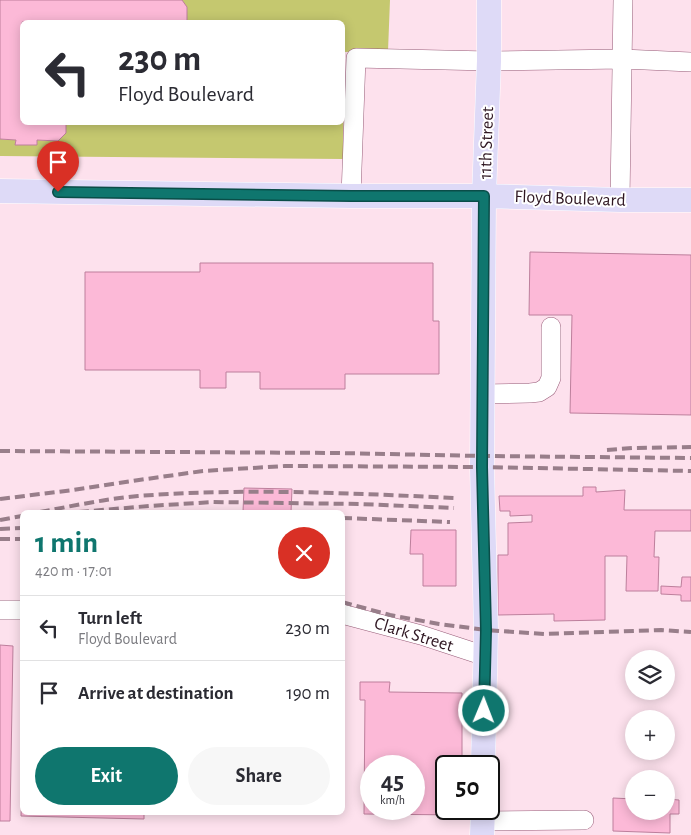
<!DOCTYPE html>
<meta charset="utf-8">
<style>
body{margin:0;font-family:"Alegreya Sans",sans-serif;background:#f7f7f7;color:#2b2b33;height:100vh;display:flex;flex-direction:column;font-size:19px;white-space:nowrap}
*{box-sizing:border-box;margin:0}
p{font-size:16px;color:#7c7c81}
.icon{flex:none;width:28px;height:28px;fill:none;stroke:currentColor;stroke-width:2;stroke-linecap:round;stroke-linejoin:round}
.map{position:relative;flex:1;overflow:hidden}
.drawer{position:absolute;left:20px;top:510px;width:325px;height:305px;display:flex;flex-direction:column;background:#fff;border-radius:8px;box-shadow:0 2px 12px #0003}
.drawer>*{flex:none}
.hud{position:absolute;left:20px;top:20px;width:325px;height:105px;border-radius:8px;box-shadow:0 2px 12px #0003;background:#fff;color:#2b2b33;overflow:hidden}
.buttons{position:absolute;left:625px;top:650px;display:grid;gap:10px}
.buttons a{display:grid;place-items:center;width:50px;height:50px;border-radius:50%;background:#fff;box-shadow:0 2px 12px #0003;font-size:25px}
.speed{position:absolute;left:360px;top:755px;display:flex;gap:10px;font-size:25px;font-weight:700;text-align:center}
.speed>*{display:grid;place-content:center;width:65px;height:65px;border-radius:50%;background:#fff;box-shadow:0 2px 12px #0003;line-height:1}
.speed small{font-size:12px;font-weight:400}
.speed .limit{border:2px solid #111;border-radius:8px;background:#fff;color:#111}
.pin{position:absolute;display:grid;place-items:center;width:42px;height:42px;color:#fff;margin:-51px -21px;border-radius:50% 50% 50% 0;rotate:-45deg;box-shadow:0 0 5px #0007}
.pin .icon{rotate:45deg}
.me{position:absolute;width:55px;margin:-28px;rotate:1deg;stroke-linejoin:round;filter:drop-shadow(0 0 4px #0008)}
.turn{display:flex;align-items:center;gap:18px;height:105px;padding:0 15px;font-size:22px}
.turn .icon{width:65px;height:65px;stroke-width:2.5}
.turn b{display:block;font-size:35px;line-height:42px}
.round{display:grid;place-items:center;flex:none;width:52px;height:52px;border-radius:26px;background:#f7f7f7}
.overview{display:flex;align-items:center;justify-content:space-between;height:85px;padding:0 15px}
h1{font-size:30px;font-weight:600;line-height:38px;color:#0f766e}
.action{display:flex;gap:10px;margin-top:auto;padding:10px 15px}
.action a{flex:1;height:58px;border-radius:30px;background:#0f766e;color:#fff;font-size:20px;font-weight:600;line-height:58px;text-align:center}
.action a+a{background:#f7f7f7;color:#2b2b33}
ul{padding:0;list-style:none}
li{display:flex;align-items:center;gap:15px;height:65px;padding:0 15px;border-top:1px solid #e1e1e2}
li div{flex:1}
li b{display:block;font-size:19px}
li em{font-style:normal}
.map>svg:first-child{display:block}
.green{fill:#c5c86f}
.building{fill:#fcb9d7;stroke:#bd7f9c;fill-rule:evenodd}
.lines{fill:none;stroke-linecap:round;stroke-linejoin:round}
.minor-casing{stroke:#985d79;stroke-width:20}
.major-casing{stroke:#fff;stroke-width:25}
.minor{stroke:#fff;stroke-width:19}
.major{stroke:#dedaf7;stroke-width:24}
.rail{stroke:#987e8a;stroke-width:4;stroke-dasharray:10 5;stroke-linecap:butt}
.route-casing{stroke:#0a4d48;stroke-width:12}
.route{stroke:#0f766e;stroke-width:9}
.labels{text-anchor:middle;stroke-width:4;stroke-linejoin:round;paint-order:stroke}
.street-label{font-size:18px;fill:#2e1621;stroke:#fff}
</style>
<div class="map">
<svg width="691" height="835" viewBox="0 0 691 835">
<rect width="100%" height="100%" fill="#fde1ed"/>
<path class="green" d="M171 0H390L388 51 344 52 343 159 0 156V139L16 140V145H37V140L58 141 66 133V123L342 122V22H187V7Z"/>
<path class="building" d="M0 0H182L187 7V22H22V122H66V133L58 141 37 140V145H15L16 140 0 139Z
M530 252 691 255V415L570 413 572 315H529Z
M200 263H433V321H439V374H345V389H260V372H226V388H200V370H85V272H200Z
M583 487H596V492L625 490 624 510H691V531H655L654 557H659L658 591H626L627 556H605V620L554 621V614L498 615V555H508V523L532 522V515L510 516V511H500L499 496H583Z
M244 488 292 489 291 512H243Z
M411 530H456V586H423V554H410Z
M682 577H691V601H681V595L661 594V586L681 587Z
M0 645 13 646 10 821H0Z
M360 682H390L389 692 462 693V766H446V809H461V815L364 814 365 700H360ZM371 766H414V809H371Z
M22 778V812H144V819L21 816Z
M613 798 634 799V811H666V799L679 800V814H670V833L613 831Z"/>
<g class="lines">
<defs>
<path id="minor" d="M351 196 356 58 489 61 622 59 691 62
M620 200 623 0
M483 394 530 393 539 392 547 387 551 378V327
M0 610H22
M342 614 421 635 485 656
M482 821 584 820"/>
<path id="major" d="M0 191 351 196H484L620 200H691
M483 766 486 630 482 467 484 196 489 61V0
M482 835 483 809"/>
</defs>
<use href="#minor" class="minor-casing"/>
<use href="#major" class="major-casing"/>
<use href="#minor" class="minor"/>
<use href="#major" class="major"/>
<path class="rail" d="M607 450 633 448 691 447
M0 451 338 453 483 456 691 458
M0 499 73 490 139 480 203 471 285 466 482 467 691 471
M40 512C72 506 105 499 138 496 243 488 349 493 454 498
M79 512 149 506 213 502 359 504 454 508
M342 518 450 522
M0 520 22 516
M0 529 22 528
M0 539H22
M342 602 390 615 439 624 486 630 545 634 661 630 691 632"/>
</g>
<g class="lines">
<defs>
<path id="route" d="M58 192 351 196H484L482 467 486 630 484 711"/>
</defs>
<use href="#route" class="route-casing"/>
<use href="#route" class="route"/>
</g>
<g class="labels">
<g class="street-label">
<text transform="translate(486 143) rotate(-88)" y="6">11th Street</text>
<text transform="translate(570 198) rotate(2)" y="6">Floyd Boulevard</text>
<text transform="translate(414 634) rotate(17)" y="6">Clark Street</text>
</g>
</g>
</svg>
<div class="buttons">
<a><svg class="icon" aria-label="layers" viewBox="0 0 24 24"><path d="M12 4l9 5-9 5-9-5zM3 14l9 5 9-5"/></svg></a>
<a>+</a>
<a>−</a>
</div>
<div class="speed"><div>45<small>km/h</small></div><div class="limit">50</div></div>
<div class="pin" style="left:58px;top:192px;background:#d93025"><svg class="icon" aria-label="arrive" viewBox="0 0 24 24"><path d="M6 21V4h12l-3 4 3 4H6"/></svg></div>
<svg class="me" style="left:484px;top:711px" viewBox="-20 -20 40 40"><circle r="17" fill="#0f766e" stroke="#fff" stroke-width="3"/><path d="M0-11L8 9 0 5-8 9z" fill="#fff"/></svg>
<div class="hud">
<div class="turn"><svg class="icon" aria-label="left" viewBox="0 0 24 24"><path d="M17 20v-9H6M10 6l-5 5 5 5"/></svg><div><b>230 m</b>Floyd Boulevard</div></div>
</div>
<section class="drawer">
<div class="overview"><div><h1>1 min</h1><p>420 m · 17:01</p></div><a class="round" style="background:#d93025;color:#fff"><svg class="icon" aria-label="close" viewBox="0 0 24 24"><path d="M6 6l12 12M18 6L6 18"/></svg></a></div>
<ul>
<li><svg class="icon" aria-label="left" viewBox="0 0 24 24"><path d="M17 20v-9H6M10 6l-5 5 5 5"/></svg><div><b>Turn left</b><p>Floyd Boulevard</p></div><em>230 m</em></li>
<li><svg class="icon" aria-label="arrive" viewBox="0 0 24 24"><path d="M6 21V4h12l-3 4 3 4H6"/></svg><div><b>Arrive at destination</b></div><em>190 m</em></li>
</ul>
<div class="action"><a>Exit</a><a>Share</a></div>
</section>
</div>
